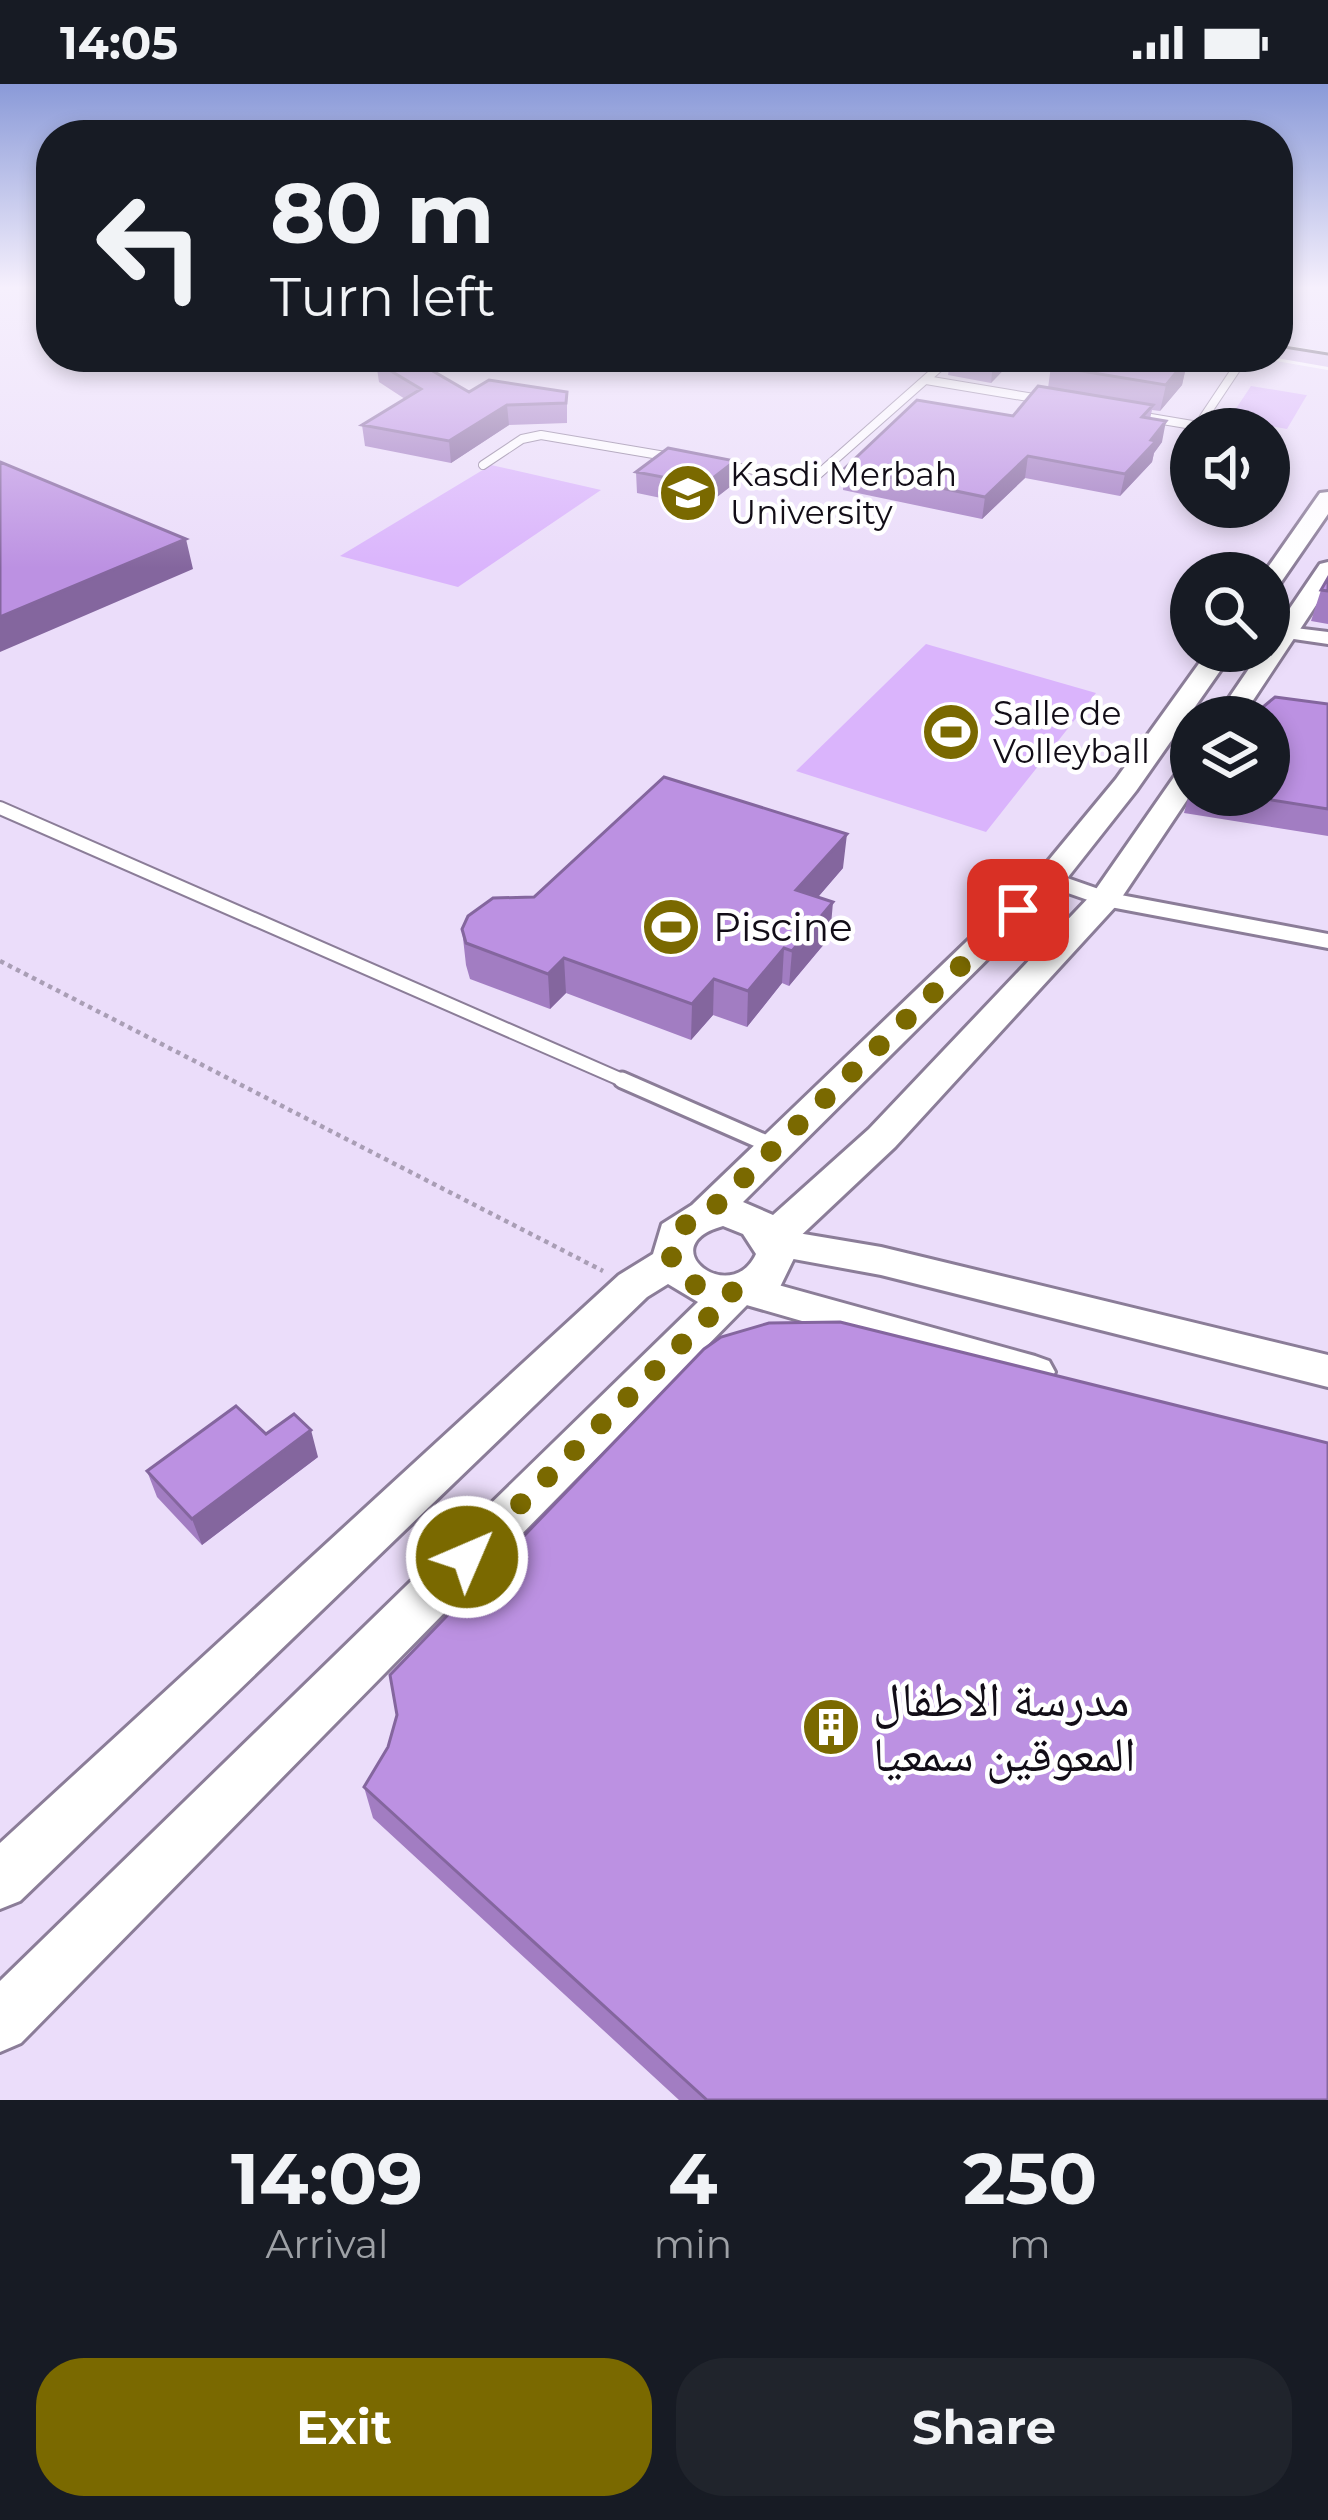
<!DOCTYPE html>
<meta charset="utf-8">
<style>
body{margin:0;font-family:Montserrat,"Noto Naskh Arabic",sans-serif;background:#20242c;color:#f1f3f6;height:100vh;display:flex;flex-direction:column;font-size:45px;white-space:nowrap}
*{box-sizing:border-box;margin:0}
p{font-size:39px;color:#9ea1a6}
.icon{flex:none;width:66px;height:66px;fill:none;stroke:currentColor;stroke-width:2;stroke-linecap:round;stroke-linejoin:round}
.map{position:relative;height:2016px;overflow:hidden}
.panel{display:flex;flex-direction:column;background:#171b24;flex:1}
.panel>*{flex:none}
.top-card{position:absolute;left:36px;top:36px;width:1257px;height:252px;border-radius:48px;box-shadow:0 6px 18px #0003;background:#171b24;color:#f1f3f6;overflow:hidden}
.fabs{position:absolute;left:1170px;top:324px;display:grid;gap:24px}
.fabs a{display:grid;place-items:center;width:120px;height:120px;border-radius:50%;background:#171b24;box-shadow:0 6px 18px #0003;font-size:60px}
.pin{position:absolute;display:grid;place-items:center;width:102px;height:102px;color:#fff;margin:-51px;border-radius:24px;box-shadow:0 6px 18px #0006}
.me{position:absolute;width:132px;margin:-66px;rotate:45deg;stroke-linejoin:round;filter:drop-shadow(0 0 9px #0008)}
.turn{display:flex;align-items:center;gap:42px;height:252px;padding:0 36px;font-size:54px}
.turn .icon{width:156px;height:156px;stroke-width:2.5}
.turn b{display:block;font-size:84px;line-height:102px}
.eta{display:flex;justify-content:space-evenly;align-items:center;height:204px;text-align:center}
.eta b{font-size:72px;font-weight:700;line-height:84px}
.button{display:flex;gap:24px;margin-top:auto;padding:24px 36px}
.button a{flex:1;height:138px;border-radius:48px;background:#7a6900;color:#fff;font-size:48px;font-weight:700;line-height:138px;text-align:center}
.button a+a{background:#20242c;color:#f1f3f6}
.status{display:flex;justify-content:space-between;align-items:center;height:84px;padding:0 60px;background:#171b24;direction:ltr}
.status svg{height:33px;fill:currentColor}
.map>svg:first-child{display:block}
.green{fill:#dab4fc}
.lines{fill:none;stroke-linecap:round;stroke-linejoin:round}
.service-far2-casing{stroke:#8b7d98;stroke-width:10}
.service-far1-casing{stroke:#8b7d98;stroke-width:16}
.service-casing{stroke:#8b7d98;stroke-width:21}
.minor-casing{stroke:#8b7d98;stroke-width:6}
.tertiary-casing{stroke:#8b7d98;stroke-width:6}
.secondary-casing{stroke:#8b7d98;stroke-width:6}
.primary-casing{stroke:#fff;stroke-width:6}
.path{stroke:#a99eb5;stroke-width:4.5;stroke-dasharray:4.5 4.5;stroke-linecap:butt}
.service-far2{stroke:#fff;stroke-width:8}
.service-far1{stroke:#fff;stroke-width:12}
.service{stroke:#fff;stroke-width:15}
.minor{fill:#fff;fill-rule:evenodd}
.tertiary{fill:#fff;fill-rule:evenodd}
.secondary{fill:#fff;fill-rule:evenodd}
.primary{fill:#d7c0ed;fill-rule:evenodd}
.tram{stroke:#3c3543;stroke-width:3}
.wall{fill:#a27dc2}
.shaded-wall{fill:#84669e}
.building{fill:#bc91e2;stroke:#84669e;stroke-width:3}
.route{stroke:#7a6900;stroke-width:21;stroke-dasharray:0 37.8}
.labels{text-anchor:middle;stroke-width:9;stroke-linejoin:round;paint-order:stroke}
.far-poi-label{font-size:33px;fill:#120d17;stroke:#fff;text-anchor:start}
.poi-label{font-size:39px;fill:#120d17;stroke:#fff;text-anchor:start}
.near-poi-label{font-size:48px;fill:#120d17;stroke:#fff;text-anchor:start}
</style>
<div class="status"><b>14:05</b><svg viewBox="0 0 49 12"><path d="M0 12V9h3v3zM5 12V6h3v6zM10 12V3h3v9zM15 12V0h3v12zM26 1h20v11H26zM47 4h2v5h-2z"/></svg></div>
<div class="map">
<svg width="1328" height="2016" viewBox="0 0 1328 2016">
<rect width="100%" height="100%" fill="#ebddfa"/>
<path class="green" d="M1251 302 1306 311H1307L1287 345 1229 335Z
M491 381 601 406 458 503 340 472Z
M926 560 1096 609 986 748 796 687Z"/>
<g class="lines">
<defs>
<path id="service-far2" d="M867 273 894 278 900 273
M926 296 1046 316
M1133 331 1216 345
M1198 342 1244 273
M483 381 522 355 541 351 677 374
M717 381 814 394 951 273"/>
<path id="service-far1" d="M0 724 629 999"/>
<path id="service" d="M622 996 775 1063"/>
<path id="minor" d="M1287 543 1328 548V560L1280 553 1278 549Z
M1050 788 1110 809 1328 850V864L1105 822 1042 800 1038 795 1042 790Z"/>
<path id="tertiary" d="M774 1145 881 1163 1328 1271V1303L881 1191 761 1169 756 1159 761 1149Z
M742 1191 1035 1272 1049 1277 1055 1288 1049 1299 1035 1304 729 1216 723 1206 729 1196Z"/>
<path id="secondary" d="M1328 408V430L1277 504 1269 506V489H1264L1320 409Z
M1328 478V503L1242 633H1216L1261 567H1269V555L1320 480Z
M1208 567H1234L1136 707 1061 802 743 1118 773 1131 869 1045 1094 808 1181 683 1191 681V710L1116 822 895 1063 793 1159 796 1170 780 1203 749 1219 21 1959 0 1968V1897L698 1218 668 1200 647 1213 20 1817 0 1825V1759L619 1191 653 1170 662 1140 692 1121 1039 788 1116 695ZM723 1142 743 1150 756 1170C731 1224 650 1162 723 1142Z"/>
<path id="primary" d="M1278 263 1328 271V283L1271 273H1278Z"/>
</defs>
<use href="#service-far2" class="service-far2-casing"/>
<use href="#service-far1" class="service-far1-casing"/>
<use href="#service" class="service-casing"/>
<use href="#minor" class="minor-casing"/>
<use href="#tertiary" class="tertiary-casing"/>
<use href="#secondary" class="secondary-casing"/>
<use href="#primary" class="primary-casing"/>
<path class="path" d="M0 877 603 1187"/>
<use href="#service-far2" class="service-far2"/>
<use href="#service-far1" class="service-far1"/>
<use href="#service" class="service"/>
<use href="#minor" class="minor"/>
<use href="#tertiary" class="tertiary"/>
<use href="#secondary" class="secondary"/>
<use href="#primary" class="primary"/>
<path class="tram" d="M1278 262 1328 270"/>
</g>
<path class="wall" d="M746 273H790L780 284 746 279Z
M951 273H1016L991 299 948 291Z
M1188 274 1182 301 1160 327 1152 326 1150 335 1162 358 1154 369 1152 378 1120 412 1025 394 982 435 843 406 845 384 1013 332 1048 304 1051 282Z
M376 278 469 308H567V339L509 341 451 379 365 362 362 341 405 315 379 298Z
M735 377V399L704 423 637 409 636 388Z
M1328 494V540L1311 537 1321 506Z
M1328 620V752L1184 729 1191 703V711H1269Z
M843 784 818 813 830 853 789 902 782 899 747 943 713 931 691 956 566 909 550 925 470 895 466 881 462 845 534 813Z
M318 1373 202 1461 157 1413 147 1387Z
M364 1703 1328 2016H679L373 1734Z"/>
<path class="shaded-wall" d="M781 273H790L780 284Z
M999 273H1016L991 299 993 279Z
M1188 274 1182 301 1160 327 1166 301Z
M507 321 509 341 451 379 449 357Z
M1166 337 1162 358 1154 369 1152 378 1120 412 1125 390Z
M1028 372 1025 394 982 435 985 413Z
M735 377V399L704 423V401Z
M186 455 193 485 0 568V533Z
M847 750 843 784 794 841 796 806Z
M833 818 830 853 789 902 792 867Z
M784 864 782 899 747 943 748 907Z
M564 874 566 909 550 925 548 890Z
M714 895 713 931 691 956 692 920Z
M311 1346 318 1373 202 1461 192 1435Z"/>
<path class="building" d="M959 273H999L993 279Z
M1059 273H1178L1188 274 1166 301 1051 282Z
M376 278 431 286 469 308 489 296 567 308 566 319 507 321 449 357 362 341 421 305Z
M1038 302 1153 321 1142 333 1166 337 1151 356 1156 357 1125 390 1028 372 985 413 845 384 917 316 1013 332Z
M668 364 735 377 704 401 636 388Z
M0 378 186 455 0 533Z
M1328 494V507L1321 506Z
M1275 613 1328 620V725L1240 711H1269V633H1251Z
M664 693 847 750 796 806 833 818 792 867 784 864 748 907 714 895 692 920 564 874 548 890 466 859 462 845 468 832 493 814 534 813Z
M840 1238 1328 1359V2016H707L364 1703 388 1663 397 1631 390 1591 704 1265 721 1253 769 1239Z
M236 1322 266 1350 294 1330 311 1346 192 1435 147 1387Z"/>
<linearGradient id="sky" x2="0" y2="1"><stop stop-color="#8a9ad8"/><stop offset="0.42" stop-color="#f6f0fd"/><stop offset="1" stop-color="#f6f0fd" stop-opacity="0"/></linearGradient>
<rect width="1328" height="484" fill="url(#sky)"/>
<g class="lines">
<path class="route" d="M467 1473 734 1208C704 1208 675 1199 670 1166L681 1143 707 1130 1018 826"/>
</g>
<defs>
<symbol id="university-disc" viewBox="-11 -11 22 22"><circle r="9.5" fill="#7a6900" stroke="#fff"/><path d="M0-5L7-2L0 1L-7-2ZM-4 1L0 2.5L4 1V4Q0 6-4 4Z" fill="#fff"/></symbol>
<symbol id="stadium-disc" viewBox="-11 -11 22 22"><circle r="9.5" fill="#7a6900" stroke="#fff"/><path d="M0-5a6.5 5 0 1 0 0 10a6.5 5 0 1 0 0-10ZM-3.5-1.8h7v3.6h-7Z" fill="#fff"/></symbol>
<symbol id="building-disc" viewBox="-11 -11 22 22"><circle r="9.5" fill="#7a6900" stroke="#fff"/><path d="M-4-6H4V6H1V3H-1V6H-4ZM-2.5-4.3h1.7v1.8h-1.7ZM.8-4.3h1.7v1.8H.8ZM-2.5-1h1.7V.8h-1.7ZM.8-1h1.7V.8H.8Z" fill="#fff"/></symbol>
</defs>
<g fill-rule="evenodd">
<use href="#university-disc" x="655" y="376" width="66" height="66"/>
<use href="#stadium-disc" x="918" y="615" width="66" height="66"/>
<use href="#stadium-disc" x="638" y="810" width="66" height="66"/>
<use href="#building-disc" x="798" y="1610" width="66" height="66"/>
</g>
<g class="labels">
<g class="far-poi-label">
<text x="730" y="402">Kasdi Merbah<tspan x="730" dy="38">University</tspan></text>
<text x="993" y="641">Salle de<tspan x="993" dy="38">Volleyball</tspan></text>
</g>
<g class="poi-label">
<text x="713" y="857">Piscine</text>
</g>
<g class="near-poi-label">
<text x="873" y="1632">مدرسة الاطفال<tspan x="873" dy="55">المعوقين سمعيا</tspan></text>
</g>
</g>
</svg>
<div class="fabs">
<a><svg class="icon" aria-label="sound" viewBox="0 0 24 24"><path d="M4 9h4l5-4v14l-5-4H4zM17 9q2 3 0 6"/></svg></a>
<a><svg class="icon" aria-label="search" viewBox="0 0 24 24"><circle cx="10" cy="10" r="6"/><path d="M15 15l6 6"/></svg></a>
<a><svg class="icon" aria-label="layers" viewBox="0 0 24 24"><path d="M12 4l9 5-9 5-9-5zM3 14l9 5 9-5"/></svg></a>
</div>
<div class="pin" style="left:1018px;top:826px;background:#d93025"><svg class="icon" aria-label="arrive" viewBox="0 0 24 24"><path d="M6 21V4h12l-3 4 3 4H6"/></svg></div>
<svg class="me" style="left:467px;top:1473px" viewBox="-20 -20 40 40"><circle r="17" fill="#7a6900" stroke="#fff" stroke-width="3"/><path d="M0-11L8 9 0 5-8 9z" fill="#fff"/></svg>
<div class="top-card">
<div class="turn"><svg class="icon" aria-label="left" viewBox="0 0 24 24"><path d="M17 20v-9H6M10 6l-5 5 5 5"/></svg><div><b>80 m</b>Turn left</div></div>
</div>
</div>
<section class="panel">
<div class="eta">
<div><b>14:09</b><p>Arrival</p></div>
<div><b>4</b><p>min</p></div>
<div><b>250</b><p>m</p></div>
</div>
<div class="button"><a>Exit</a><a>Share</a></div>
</section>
